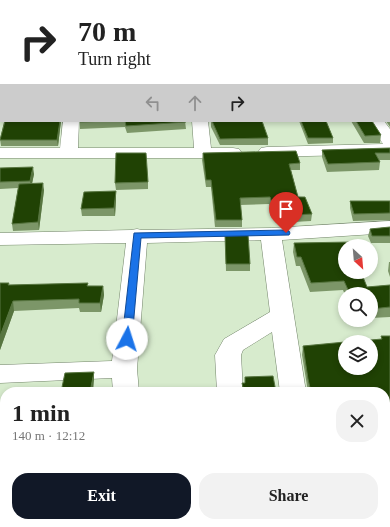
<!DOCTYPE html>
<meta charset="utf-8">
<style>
body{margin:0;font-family:Georgia,serif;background:#f2f2f2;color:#222;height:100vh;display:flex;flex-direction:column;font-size:15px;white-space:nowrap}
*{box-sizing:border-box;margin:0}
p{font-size:13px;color:#767676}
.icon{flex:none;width:22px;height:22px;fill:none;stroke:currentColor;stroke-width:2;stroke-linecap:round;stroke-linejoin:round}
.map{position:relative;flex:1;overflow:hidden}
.side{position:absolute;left:0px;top:387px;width:390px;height:140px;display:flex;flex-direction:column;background:#fff;border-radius:16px 16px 0 0;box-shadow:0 2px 6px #0003}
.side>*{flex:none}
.banner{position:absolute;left:0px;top:0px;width:390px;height:122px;box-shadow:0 2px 6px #0003;background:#fff;color:#222;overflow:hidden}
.needle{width:26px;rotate:154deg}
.buttons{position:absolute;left:338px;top:239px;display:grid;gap:8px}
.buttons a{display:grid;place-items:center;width:40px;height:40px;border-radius:50%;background:#fff;box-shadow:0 2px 6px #0003;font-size:20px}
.pin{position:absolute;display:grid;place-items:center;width:34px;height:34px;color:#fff;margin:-41px -17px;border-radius:50% 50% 50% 0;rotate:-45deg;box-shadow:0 0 4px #0007}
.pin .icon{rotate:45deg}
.me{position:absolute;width:44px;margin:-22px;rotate:5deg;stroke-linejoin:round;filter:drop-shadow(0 0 3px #0008)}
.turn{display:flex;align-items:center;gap:14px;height:84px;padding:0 12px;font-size:18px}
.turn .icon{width:52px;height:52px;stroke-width:2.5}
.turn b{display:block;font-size:28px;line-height:34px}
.lanes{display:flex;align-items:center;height:38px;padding:0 12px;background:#0003;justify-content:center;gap:20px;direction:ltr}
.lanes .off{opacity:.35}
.round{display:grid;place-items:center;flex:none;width:42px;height:42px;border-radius:16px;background:#f2f2f2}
.summary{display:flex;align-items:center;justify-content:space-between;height:68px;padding:0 12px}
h1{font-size:24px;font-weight:700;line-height:30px}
.primary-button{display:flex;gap:8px;margin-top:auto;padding:8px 12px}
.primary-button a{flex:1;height:46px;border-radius:16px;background:#111827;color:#fff;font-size:16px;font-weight:700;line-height:46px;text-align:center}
.primary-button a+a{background:#f2f2f2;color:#222}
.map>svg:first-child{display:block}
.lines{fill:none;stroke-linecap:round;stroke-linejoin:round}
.minor-casing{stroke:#728469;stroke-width:1}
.minor{fill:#fff;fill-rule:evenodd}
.wall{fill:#7c9668}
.shaded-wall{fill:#577540}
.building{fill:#204204;stroke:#577540}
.route{fill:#1a73e8;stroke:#114b97}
</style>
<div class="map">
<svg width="390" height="527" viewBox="0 0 390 527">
<rect width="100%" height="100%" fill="#d7ebcd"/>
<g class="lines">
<defs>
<path id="minor" d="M174 0H186V1H174Z
M292 0H304L305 1H293Z
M389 92H390V102H389Z
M63 121H79L78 148H194L192 121H208L211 148H233L239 149 242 153 239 157 233 158H0V148H60Z
M368 121H384L390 129V154L267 157 261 156 258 152 261 148 267 147 383 144Z
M390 221V233L282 240 306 392H280L272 332 243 350 241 355 243 392H217L215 355 224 339 270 312 261 240 147 243 137 369 139 392H113L112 378 0 383V365L112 361 126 243 0 245V233L131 230 137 229 142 230 271 228Z
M121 522H153V527H121Z
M223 522H255L256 527H224Z
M295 522H327L328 527H296Z"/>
</defs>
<use href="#minor" class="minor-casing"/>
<use href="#minor" class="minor"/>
</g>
<path class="wall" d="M0 0 1 1V28H0Z
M0 79H1V121H61L58 146H1L0 139 4 122H0Z
M389 106H390V127L386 121H389Z
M80 121H185L186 129 127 133 125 127 80 129Z
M211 121 268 138V145H220L211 127Z
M299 121H326L333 138V143L308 144Z
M351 121H372L381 135 380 143H364Z
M390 148V160H379L380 162 379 170 327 172 322 157V150Z
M203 153 300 163V170H291L298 197 312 214 311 221 276 223 269 204 240 205 242 220V227H215L211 187H206L202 160Z
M0 168 34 174 32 184 44 190 39 230 13 231 12 224 18 188 0 189Z
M148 182V189L116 190 115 183Z
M116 191V199L115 216H82L81 209Z
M350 201H390V220L353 221 350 208Z
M390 227V243H371L368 236 370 229Z
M225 235 250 264V271H226Z
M294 243 345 246 367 287 390 285V317L371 318V294H345V295L343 290 310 292 300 266H296L293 252Z
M389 262H390V277L388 271Z
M0 283 10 285 103 286 104 295 101 312H80L79 308 14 311 0 350Z
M381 336H390V507H385V392H308L302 355 303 346 381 339Z
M242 383 276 392H242Z"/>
<path class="shaded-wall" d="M60 121H61L58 146 57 140Z
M33 167 34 174 31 188 30 181Z
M43 183 44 190 39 230 38 222Z
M116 191V199L115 216 114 208Z
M103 286 104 295 101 312 100 303Z
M13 301 14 311 0 350V336Z
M94 372V380L93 392H90Z"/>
<path class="building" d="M0 0H174V1H1V23H0Z
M251 0H289V1H251Z
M343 0H390V29H389V1H344Z
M389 34 390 35V41H389Z
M0 79H1V115H0Z
M389 106H390V118L389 117Z
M5 121H60L57 140H0Z
M80 121H110L80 122Z
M125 121H185L186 122 126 126Z
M212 121H262L268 138 220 139Z
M301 121H326L333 138H308Z
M356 121H372L381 135 365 136Z
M390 148V153H375L380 162 328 164 322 150Z
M296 151 300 163 289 164 298 197H305L312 214 276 216 270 197 240 198 242 220H216L211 180H206L203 153Z
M116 153H146L148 182 115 183Z
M33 167 30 181 0 182V168Z
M43 183 38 222 12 224 19 184Z
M116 191 114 208 81 209 84 192Z
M350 201H390V213L354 214Z
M390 227V236H372L370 229Z
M248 234 250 264H226L225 235Z
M352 242 353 246H345V272H361L367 287 390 285V307L371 309V294H350L344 281 311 283 301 257H297L294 243Z
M0 283H9L8 285 88 283 87 286H103L100 303H79V299L13 301 0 336Z
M381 336H390V497H385V392H311L308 379 303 346 345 342V368H371V342H349L382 339Z
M94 372 90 392H61L65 373Z
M273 376 276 392H244L242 383H245V377Z
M212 390V392H182Z"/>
<path class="route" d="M286 230 289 231 290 233 289 235 141 238 132 339 131 342H123L122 339 134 233Z"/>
</svg>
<div class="buttons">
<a><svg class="needle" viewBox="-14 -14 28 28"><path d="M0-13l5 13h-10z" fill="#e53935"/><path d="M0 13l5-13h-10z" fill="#767676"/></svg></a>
<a><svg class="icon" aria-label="search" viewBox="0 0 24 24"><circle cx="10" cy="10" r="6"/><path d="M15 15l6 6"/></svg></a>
<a><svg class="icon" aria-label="layers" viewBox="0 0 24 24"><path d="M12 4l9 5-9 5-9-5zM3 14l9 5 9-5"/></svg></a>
</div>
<div class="pin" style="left:286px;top:233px;background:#d93025"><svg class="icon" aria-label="arrive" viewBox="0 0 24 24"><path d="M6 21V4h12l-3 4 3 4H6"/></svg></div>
<svg class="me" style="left:127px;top:339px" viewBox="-20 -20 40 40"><circle r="19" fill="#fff"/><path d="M0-13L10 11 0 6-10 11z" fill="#1a73e8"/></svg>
<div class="banner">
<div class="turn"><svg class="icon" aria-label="right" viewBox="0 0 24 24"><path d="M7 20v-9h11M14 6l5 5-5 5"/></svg><div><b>70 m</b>Turn right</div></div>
<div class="lanes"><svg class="icon off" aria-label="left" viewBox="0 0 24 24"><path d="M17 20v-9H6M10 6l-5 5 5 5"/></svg><svg class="icon off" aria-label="ahead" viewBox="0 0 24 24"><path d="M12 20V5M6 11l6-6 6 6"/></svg><svg class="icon" aria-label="right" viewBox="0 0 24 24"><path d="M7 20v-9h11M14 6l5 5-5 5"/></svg></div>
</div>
<section class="side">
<div class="summary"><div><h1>1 min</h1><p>140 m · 12:12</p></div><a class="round"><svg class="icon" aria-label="close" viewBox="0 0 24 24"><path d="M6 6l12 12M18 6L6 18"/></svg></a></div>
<div class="primary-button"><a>Exit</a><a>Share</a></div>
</section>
</div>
